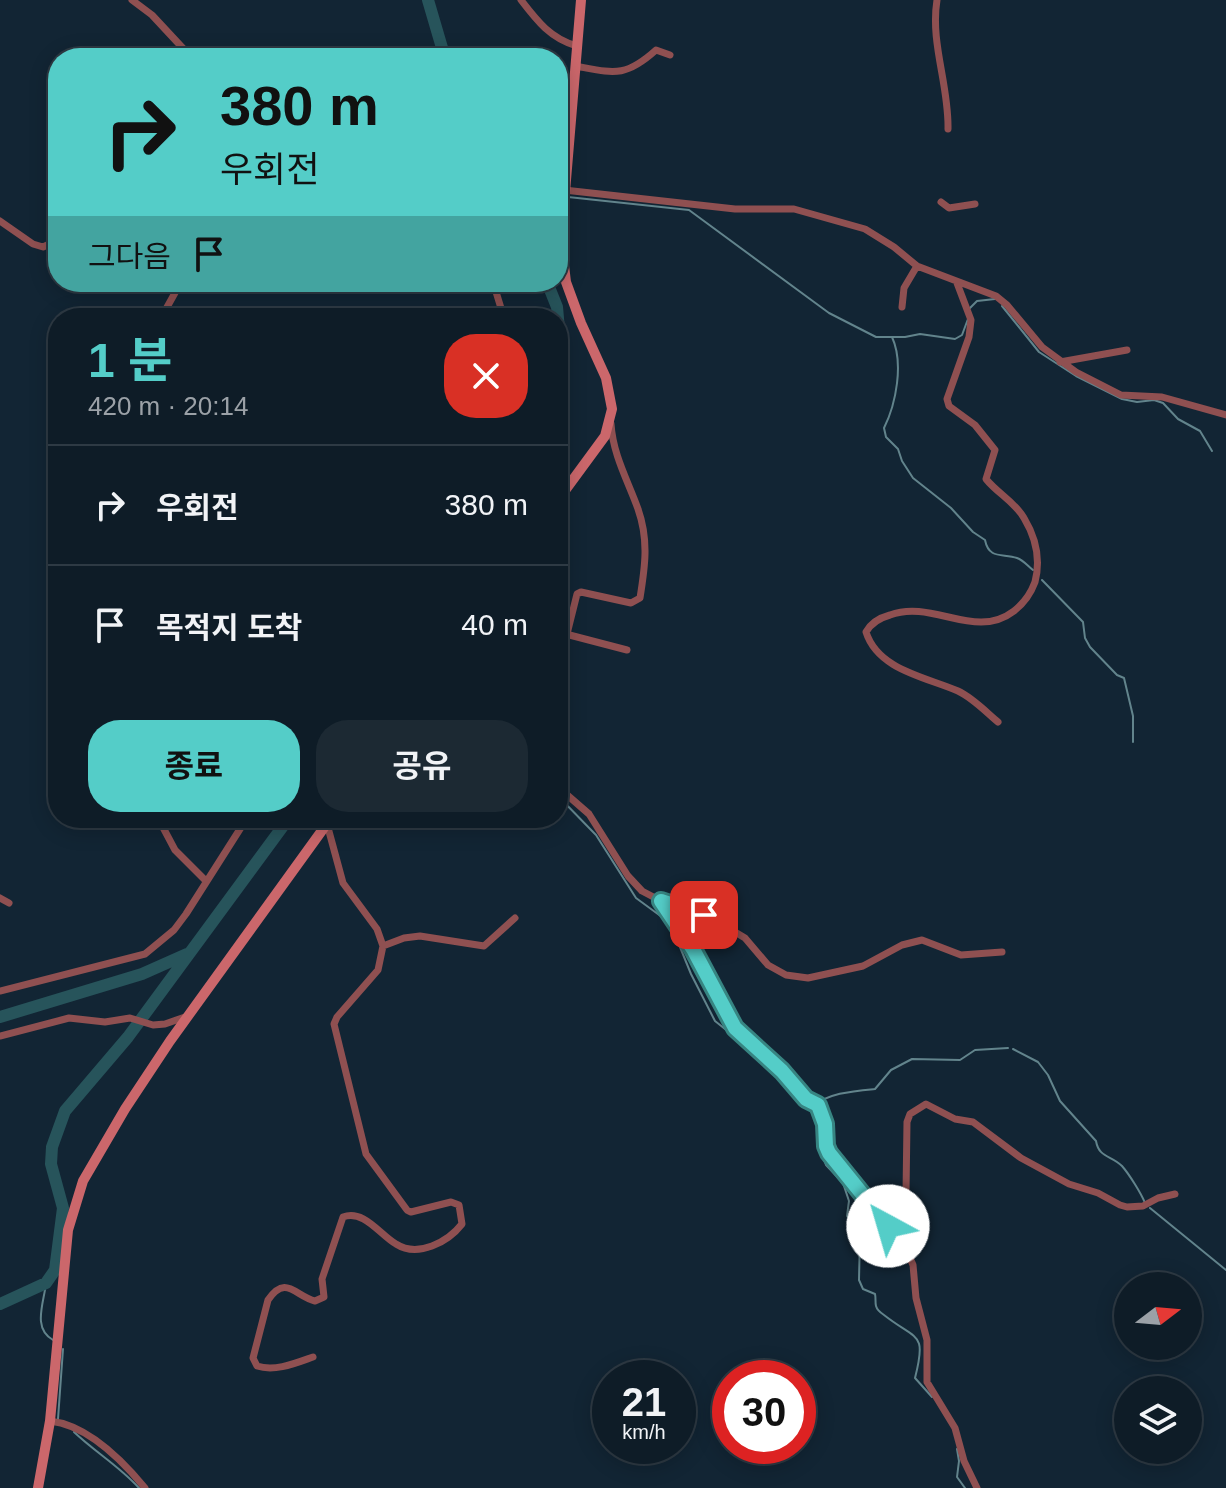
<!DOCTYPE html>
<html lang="ko">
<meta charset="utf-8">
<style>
body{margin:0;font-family:Arial,"Noto Sans KR",sans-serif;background:#1c2933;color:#f1f3f6;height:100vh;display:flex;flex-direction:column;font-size:30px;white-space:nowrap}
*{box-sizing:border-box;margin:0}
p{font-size:26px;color:#9ba1a7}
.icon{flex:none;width:44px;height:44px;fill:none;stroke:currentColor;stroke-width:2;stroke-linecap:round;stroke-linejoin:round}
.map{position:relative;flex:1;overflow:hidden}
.panel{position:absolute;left:48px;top:308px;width:520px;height:520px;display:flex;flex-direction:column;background:#0e1c27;border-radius:32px;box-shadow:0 4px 20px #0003,0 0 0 2px #2e3a44}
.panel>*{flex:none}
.top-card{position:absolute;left:48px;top:48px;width:520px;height:244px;border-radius:32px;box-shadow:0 4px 20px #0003,0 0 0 2px #2e3a44;background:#54cdc8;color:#111;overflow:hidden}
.needle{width:52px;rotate:74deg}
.controls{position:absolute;left:1114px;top:1272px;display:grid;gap:16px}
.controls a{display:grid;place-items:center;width:88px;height:88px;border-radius:50%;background:#0e1c27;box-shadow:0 4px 20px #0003,0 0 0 2px #2e3a44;font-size:40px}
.speed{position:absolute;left:592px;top:1360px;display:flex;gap:16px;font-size:40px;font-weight:700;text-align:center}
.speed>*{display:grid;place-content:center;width:104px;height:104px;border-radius:50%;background:#0e1c27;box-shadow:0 4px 20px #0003,0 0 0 2px #2e3a44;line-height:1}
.speed small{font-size:20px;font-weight:400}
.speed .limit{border:12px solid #d22;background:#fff;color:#111}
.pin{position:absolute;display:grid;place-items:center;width:68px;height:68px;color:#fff;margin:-34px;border-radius:16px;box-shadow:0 4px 12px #0006}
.me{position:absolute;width:88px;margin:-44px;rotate:321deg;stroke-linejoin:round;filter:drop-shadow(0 0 6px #0008)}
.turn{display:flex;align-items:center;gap:28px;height:168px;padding:0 40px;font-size:36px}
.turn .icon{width:104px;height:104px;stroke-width:2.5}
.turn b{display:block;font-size:56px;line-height:68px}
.then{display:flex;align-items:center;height:76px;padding:0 40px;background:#0003;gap:16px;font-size:30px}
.round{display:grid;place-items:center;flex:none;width:84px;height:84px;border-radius:32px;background:#1c2933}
.overview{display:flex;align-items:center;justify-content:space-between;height:136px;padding:0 40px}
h1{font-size:48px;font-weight:700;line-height:60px;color:#54cdc8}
.button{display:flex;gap:16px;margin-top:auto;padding:16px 40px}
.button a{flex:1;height:92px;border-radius:32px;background:#54cdc8;color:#111;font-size:32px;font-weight:700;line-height:92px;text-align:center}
.button a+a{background:#1c2933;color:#f1f3f6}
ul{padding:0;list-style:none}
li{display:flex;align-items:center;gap:24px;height:120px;padding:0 40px;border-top:2px solid #2e3a44}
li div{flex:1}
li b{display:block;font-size:30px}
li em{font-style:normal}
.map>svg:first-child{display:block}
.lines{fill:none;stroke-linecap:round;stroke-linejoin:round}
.stream{stroke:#62848c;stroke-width:2}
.river{stroke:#27545b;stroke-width:12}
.minor{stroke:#8f5051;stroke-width:7}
.secondary{stroke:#cb676b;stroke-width:10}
.route-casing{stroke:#378582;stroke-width:20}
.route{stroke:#54cdc8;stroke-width:14}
</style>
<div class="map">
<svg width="1226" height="1488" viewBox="0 0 1226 1488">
<rect width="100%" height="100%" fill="#122534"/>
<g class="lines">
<path class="stream" d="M568 197 689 210 829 313 876 337H905L920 334 955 339 962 335 968 319
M1002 306 1039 352 1076 376 1122 399 1137 402 1154 400 1163 403 1178 419 1200 431 1212 451
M969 309 977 301 995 299
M892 337C904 363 896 404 884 428L886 437 898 449 902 461 913 478 951 508 973 532 985 540C989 560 1003 553 1017 558 1023 560 1028 566 1033 570
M1042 580 1083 622 1085 638 1090 647 1117 675 1124 678 1133 716V742
M558 796 596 835 636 898 666 920 673 930 691 974 715 1021 775 1069 820 1122 822 1155 826 1165 843 1183 849 1201 847 1216 860 1235 859 1280 863 1289 875 1294C876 1298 875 1302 876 1306 877 1310 881 1313 884 1315 917 1341 927 1331 915 1378L932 1397
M1013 1049 1038 1062 1048 1075 1060 1101 1096 1141C1099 1158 1111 1155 1122 1166 1129 1174 1141 1193 1145 1203
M810 1108C827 1093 853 1091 875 1089L891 1070 912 1059 960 1060 975 1050 1008 1048
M1150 1208 1226 1270
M46 1283C44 1303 32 1328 53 1340
M58 1419 63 1349
M74 1432C95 1452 119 1466 139 1488
M957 1449 959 1461 957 1477 965 1488"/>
<path class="river" d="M428 0 445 58
M547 282 557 307 558 318
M558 319 561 343 558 348
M0 1017 142 974 187 954
M0 1304 46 1283 55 1270 63 1208 51 1164 52 1147 65 1111 128 1037 289 818"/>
<path class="minor" d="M132 0 152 15 192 58
M521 0C537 21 551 39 577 46
M937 0C930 43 949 85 948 129
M575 66C614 73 625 78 656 50L670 55
M558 86 574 82
M564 190 735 209H794L865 229 894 247 917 266 996 296 1007 305 1042 347 1076 372 1121 395 1162 397 1226 415
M941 202 949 208 975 204
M0 221 33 244 43 247 58 240
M493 282 504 318
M957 283 971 320 969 337 947 399 949 406 975 425 995 450 986 479C997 493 1015 502 1024 518 1036 538 1041 559 1035 582 1031 593 1023 604 1014 611 975 641 933 599 890 615 879 618 871 623 866 632 878 670 926 677 958 691 973 698 986 712 998 722
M902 307 904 288 917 266
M161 318 181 282
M1060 362 1127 350
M558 632 627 650
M567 634 577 594 581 592 631 603 640 598C645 567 649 540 638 509 628 481 613 455 611 424
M558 787 589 814 628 876 642 891 661 901 715 920 745 938 768 965 786 975 808 978 863 966 902 945 922 940 961 955 1002 952
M158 818 175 850 206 881
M0 898 9 903
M661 901 693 949 735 1028 782 1071 806 1099 818 1105 825 1124 826 1146 829 1153 906 1249 913 1265 916 1298 927 1340V1382L955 1428 964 1461 977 1488
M383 946 404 938 420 936 484 946 515 918
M0 991 145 954 174 930 186 914 247 818
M0 1036 69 1018 105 1022 130 1018 153 1025 165 1024 185 1017
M906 1249 912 1247 921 1229 906 1193 907 1122 910 1114 926 1104 955 1119 973 1122 1021 1158 1069 1184 1098 1193 1120 1205 1127 1207 1143 1206 1158 1198 1175 1194
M313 1357C296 1363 275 1372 257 1366L253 1358 268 1300C286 1274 295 1296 315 1301L324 1297 322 1279 343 1217C364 1209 380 1235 396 1244 418 1258 448 1242 462 1224L459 1205 451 1202 411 1212 407 1210 366 1154 334 1024 337 1017 378 970 383 946 377 929 343 883 327 824
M50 1421C87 1425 122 1460 145 1488"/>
<path class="secondary" d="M558 500 605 436 612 409 606 378 581 323 566 282 561 240 581 0
M38 1488 50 1421 68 1230 83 1181 125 1109 170 1041 331 818"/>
</g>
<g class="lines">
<defs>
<path id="route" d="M704 915 661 901 693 949 735 1028 782 1071 806 1099 818 1105 825 1124 826 1146 829 1153 888 1226"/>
</defs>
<use href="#route" class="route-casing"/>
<use href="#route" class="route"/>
</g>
</svg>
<div class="controls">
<a><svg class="needle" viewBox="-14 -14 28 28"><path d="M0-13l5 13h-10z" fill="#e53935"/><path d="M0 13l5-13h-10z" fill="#9ba1a7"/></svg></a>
<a><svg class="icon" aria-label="layers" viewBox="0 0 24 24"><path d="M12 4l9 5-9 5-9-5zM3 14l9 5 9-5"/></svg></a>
</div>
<div class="speed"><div>21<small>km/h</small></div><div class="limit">30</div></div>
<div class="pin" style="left:704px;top:915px;background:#d93025"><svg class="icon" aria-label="arrive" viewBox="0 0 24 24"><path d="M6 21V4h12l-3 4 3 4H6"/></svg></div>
<svg class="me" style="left:888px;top:1226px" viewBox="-20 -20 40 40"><circle r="19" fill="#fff"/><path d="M0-13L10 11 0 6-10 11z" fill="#54cdc8"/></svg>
<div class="top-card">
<div class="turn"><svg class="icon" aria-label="right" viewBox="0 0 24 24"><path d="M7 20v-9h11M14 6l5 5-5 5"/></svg><div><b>380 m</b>우회전</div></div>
<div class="then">그다음<svg class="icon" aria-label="arrive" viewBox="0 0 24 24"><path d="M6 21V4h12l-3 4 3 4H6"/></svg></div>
</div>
<section class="panel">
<div class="overview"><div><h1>1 분</h1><p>420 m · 20:14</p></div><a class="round" style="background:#d93025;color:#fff"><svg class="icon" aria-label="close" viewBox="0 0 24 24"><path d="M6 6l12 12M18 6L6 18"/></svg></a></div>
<ul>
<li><svg class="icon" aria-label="right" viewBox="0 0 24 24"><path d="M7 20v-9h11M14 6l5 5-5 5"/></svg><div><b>우회전</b></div><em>380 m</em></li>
<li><svg class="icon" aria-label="arrive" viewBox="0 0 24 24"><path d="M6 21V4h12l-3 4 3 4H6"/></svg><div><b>목적지 도착</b></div><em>40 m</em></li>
</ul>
<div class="button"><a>종료</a><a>공유</a></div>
</section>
</div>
